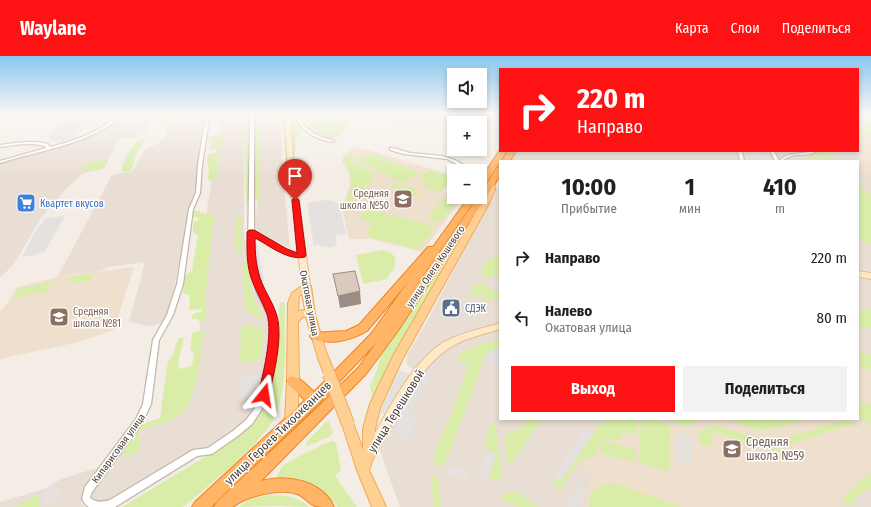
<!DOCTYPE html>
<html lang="ru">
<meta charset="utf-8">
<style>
body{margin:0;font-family:"Fira Sans Condensed",sans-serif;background:#f2f2f2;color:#202124;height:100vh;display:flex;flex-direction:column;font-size:15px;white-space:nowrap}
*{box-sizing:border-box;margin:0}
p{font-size:13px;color:#757577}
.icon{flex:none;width:22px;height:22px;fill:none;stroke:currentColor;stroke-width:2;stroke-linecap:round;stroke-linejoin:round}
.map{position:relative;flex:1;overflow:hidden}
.sheet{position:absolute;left:499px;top:104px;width:360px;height:260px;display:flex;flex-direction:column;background:#fff;border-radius:0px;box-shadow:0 2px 6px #0003}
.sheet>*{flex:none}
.top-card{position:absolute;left:499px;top:12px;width:360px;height:84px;border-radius:0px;box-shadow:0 2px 6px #0003;background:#ff1213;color:#fff;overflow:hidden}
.tools{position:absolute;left:447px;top:12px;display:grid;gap:8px}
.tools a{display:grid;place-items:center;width:40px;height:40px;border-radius:0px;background:#fff;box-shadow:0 2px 6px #0003;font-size:20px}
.pin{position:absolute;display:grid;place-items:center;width:34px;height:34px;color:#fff;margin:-41px -17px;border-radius:50% 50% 50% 0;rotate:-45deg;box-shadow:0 0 4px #0007}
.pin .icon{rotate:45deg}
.me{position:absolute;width:44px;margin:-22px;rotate:15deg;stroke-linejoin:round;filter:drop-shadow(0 0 3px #0008)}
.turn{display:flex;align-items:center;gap:14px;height:84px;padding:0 12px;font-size:18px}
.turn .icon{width:52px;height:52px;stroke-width:2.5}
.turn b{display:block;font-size:28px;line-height:34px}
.eta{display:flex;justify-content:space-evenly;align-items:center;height:68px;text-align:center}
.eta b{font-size:24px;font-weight:700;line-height:28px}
.primary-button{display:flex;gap:8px;margin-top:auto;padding:8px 12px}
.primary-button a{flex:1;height:46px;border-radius:0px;background:#ff1213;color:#fff;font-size:16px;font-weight:700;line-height:46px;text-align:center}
.primary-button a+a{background:#f2f2f2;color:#202124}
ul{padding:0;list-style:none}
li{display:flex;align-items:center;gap:12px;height:60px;padding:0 12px}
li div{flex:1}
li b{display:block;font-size:15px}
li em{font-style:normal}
header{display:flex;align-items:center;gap:24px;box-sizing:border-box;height:56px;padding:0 20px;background:#ff1213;color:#fff}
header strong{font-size:19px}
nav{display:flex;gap:22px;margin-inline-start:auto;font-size:14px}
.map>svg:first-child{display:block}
.residential{fill:#e9ded3}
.education{fill:#efe0cd}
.green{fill:#d9eda9}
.parking{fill:#e5e1de}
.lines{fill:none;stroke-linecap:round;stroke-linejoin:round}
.street-casing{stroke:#c4b7aa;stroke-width:2.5}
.secondary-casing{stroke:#ddbd92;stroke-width:2}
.primary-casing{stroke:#f1aa57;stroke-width:2}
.highway-casing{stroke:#ee8525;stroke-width:2}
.street{fill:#fff;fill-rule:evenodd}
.secondary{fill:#ffe8c5;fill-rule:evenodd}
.primary{fill:#ffd094;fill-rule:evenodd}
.highway{fill:#ffb466;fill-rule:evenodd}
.primary-bridge-far1-casing{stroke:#f1aa57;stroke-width:12;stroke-linecap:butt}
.primary-bridge-casing{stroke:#f1aa57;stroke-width:14;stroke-linecap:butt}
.primary-bridge-far1{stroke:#ffd094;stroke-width:10}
.primary-bridge{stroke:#ffd094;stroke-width:12}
.wall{fill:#bbaea2}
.shaded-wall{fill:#998d84}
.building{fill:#dacabc;stroke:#998d84}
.route{fill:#ff1213;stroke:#a60c0c}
.labels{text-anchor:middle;stroke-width:3;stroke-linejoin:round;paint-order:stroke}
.education-label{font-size:10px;fill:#785e54;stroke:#fff;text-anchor:end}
.shop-label{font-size:10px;fill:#366cbe;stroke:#fff;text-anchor:start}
.street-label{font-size:10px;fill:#483d34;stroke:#fff}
.service-label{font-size:10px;fill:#4e5e75;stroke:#fff;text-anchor:start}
.near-street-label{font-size:12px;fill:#483d34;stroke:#fff}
.near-education-label{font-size:12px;fill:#785e54;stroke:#fff;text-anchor:start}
</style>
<header>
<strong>Waylane</strong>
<nav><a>Карта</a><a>Слои</a><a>Поделиться</a></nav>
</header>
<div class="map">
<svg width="871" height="451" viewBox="0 0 871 451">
<rect width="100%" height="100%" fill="#f4ede5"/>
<path class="residential" d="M125 58H155L151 64 148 75 132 82 121 83 118 86 104 113 83 117 65 134 40 163 14 208 0 222V107L69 88 92 80 114 68Z
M180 58H203L194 140 189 155 171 248 164 267 149 270 129 266 145 206 109 211 99 215 58 220 112 119 133 115 145 93 158 88 178 67Z
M222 58H244V179L253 227 271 265V274L264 327 260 338 251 359 240 371 208 392 198 393 115 444 99 446 92 443 90 439 92 432 133 379 188 347 203 252 194 235Z
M858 58H871V215L858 214V105H780L775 95H858Z
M281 65 282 109 290 192 255 175 258 134 257 68Z
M517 95H770L776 105H511Z
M500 126V268L443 285 414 315 406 307 408 298 426 267Z
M858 223 871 224V451H400L379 392 420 318 439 298 450 289 500 273V363H858Z
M96 412 82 441 81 447 84 451H0V446L44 433 59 424Z"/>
<path class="education" d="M871 84V125L858 113V105H857L860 101 858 85Z
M354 91 369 94 454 120 442 136 454 139V141H463L422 196 371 183H349L342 151 350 129 349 116 342 106 344 99Z
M134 211 114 274 79 286 0 303V256L8 246 17 231 61 220Z
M858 309 871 314V348L858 346Z
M858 361 871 367V413L841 440 840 451H585L592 418 581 409 604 377 634 363H651L673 369 678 368 683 363H726L730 366 757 373 802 363H858Z"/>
<path class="green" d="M170 58H178C177 66 173 77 165 80L168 67 162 65Z
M244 58H248V145L246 147Z
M868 58H871V81L858 80V76L863 74Z
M317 59 351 63 353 64C341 85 327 88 309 73V69L317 63Z
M279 61 286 64 293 142 292 143 290 142 285 102 284 68 282 65 277 63Z
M294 61 303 74 299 76 300 78 295 84 296 94 294 100 300 142H299C295 132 287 68 294 61Z
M256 69 259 70 260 143 256 145C254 136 251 74 256 69Z
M215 79 224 80 223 88 221 89 222 92 205 95 211 93 212 85 208 84 209 82Z
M144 83 145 84 136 97 132 114 126 116 121 115C123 105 132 84 144 83Z
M220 95V101L214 102 217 106 218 121 214 123 208 124C207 120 209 118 209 114 209 107 204 103 210 97L214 98 215 96Z
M818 95H836L832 102 836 105H812L806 101 795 99H813Z
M349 98 354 99 353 103 354 106 373 116 369 121 374 123 365 130V133L352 146 348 145 347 142C353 125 354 120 343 106L345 99Z
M375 98 377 99 419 117 403 127 360 106V102L367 98Z
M108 104 104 112 82 115 88 106Z
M428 114 452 120 454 121 441 136 426 133 424 131 431 123 429 125 419 122Z
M393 128C401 127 410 131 418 134L419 138 416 141 405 139 402 135 391 131Z
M858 129 871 139V188L858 185Z
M454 137V141H461L445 161 438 166 429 164V159L438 147 448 142Z
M369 154 427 168 434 171V173L423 188 418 193 373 182 367 178 371 168 359 161 365 155Z
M195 155H199L201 157 214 158 206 236 205 262 200 267 198 263H192L191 261 195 257 202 256V253L189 254 190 239 183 238 185 220 192 215 198 179 193 177V167L198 164V162L194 161 193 156Z
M239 160 242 161 241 195 237 197 235 196 236 163Z
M383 194C403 199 395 211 387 223L363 228 356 199Z
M500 201V218L485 222 481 216 488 203Z
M448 202 449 204 373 343 370 329 377 315 380 301Z
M246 204 247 206 252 239 263 261 260 263 247 256 245 253 243 206Z
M94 217 91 224 68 227 71 221Z
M51 226 48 235 14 242 18 233Z
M475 227C484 226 488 231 494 237L500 236V241L485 246 480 242 488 240 486 238 469 242Z
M281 246H284L285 249C284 282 288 324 277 356 268 383 207 431 183 451H122L236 382C274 353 274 304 279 260V250Z
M858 253H871V272L858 273Z
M252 269 264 274 261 303 240 307 241 271Z
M201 275 204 276C201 296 197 335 186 352 181 358 175 361 169 365 158 371 146 368 139 378L140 394 128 401H124L125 391 141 368 160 362 168 305 173 299 175 290 179 282H184L179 302 178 313 192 310 194 296 190 294 192 278 194 276Z
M500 283V291C487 295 482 301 481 314L446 405 441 409H436L434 406 437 390 451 359 468 310 458 303 457 301C466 290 487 287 500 283Z
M858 298H871V314L858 310Z
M858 346 871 348V369L858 362Z
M521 363H542L512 407 510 408 508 407 504 382 506 379C515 375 519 374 525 366Z
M610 363H638L637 378 634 379 625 376 622 377 619 385 603 384 601 385 596 398 578 407 561 433 555 432 553 428 554 424 561 425 600 368Z
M641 363C649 363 664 364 670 371L669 416 639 407Z
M667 363H699L692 368 685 371Z
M807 363C772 373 765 381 731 364Z
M845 364 851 365 853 368 794 387 782 393 775 394 717 377 711 378V390L702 389 699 386 698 382 701 374 715 370 721 371 771 386Z
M327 365 329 366 333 376 331 380 306 391 307 385Z
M492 365 495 366 502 420 500 423 493 425 491 423 490 421 496 398 487 392 485 387Z
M331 385H333L336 387 341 414 335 420 357 451H338C319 429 306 424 277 421L282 410 303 398Z
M602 385 636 394V407L601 397Z
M871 416V431L855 443V450L842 446 843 442Z
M432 419 437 421 439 424 441 451H434L432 433Z
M611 427 617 428 681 451H589C588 437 596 428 611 427Z
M516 435 519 437 538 451H520L501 443V439Z
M38 438 40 451H15Z
M271 439C285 440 299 440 309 451L277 450 239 451 249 443Z"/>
<path class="parking" d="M91 58H100L89 69 86 70H88L87 72 66 85 55 86 47 82 65 61Z
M415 58H451L448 68 393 67 394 65 410 64 411 62H409L410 59Z
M753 95H770L775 105H756Z
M327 144 336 146 341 155 346 178 335 180 337 190 327 192V190L322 191 321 189 314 190 307 147Z
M65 160 45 195 31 200 22 201 35 176 46 162Z
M257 187 264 225 258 227 253 201V188Z
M500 291V297L498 298 500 302V313L499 314 483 305 491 295Z
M430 307 435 309 408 359 418 362 407 385 397 381 396 365Z
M399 315 411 318 387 361 380 356Z
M260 317 255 341 239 344 238 318Z
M586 371 594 376 560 425 553 420Z
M677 376 691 380V408L676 404Z
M486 396 495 399 487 425 479 422Z
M194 400 195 404 126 446 125 442Z
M450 410 471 417 468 425 447 417Z
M55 428 61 441 46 449 42 436Z
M580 430 587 436 577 451H571L567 448Z"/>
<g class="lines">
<defs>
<path id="street" d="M120 58H124C98 82 66 89 33 98 22 100 11 104 0 107V105L46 92 45 90C30 86 15 89 0 91V89C16 87 32 84 48 88L50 91C78 84 97 77 120 58Z
M206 58H210L202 109 200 137 193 153 183 228 173 259 159 284 151 348 142 367 92 436 90 442C96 447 103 446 110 444L193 394 208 392 233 375 246 364 255 352 267 314 271 274 270 264 256 234 248 199 250 58H254V175L285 193 296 197 304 198 305 199 302 201C284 200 269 189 254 179V199L262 234 276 264 277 274 273 314 262 353 252 368 239 379 212 398 197 400 115 451H89L86 449 82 443 85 431 136 363 143 348 153 284 167 259 177 228 189 153 196 137 198 109Z
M290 59H298C304 70 310 77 322 81 326 83 330 83 334 85L332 86C316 83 303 77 296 61H290Z
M390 92C397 92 404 96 411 97 436 100 451 97 471 115H466L455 107 447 103 404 98 390 94Z
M738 95H742L744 105H740Z
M770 95H774L779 105 784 101 788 99 817 95C809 101 800 97 791 100 783 103 785 105 775 105Z
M480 117 488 119 489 120 487 121 480 119Z"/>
<path id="secondary" d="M288 58H293L291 66 293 100 310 230 306 233 302 230 287 100 285 66Z
M858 215 871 217V223L858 221Z
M500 267V273C483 279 463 282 448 293 416 314 393 367 374 401L370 402 366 401 364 397 366 393C385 360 410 308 442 287 459 277 481 273 500 267Z"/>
<path id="primary" d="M490 126 494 128 495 133 488 149 402 304 380 352 375 373V397L369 414 386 451H372L357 414 342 368 344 364 348 363 352 364 363 394V373L370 348 393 300 480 149 487 133 486 128Z
M306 227 311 230 315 259 327 299 326 302 322 303 318 302 306 261H303L298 266 299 325 297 365 295 369 291 370 287 369 285 365 287 325 288 247 292 237ZM302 238 305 254 298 255 299 240Z"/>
<path id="highway" d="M500 94 507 95 483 132H480V124Z
M508 95H516L510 105H502Z
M497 112H500V120L397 276 366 318 261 425C286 418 322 424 334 451 328 451 319 451 315 450 308 447 304 440 297 438 281 432 246 440 233 451H214L217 446 317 352 358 312 377 286 318 348 211 451H192L195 446 305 344 289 329 287 325 289 321C298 318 307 330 314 336L371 278 408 226 367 275C351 285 330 289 312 283L310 280 312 277 346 275 359 269 428 191H433L469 141H477L383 277 478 141H480V138Z"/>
</defs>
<use href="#street" class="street-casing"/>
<use href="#secondary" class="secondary-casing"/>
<use href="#primary" class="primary-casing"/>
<use href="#highway" class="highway-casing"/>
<use href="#street" class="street"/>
<use href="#secondary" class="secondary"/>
<use href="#primary" class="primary"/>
<use href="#highway" class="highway"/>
<defs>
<path id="primary-bridge-far1" d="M322 299 330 319"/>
<path id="primary-bridge" d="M329 318 348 368"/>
</defs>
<use href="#primary-bridge-far1" class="primary-bridge-far1-casing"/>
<use href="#primary-bridge" class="primary-bridge-casing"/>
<use href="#primary-bridge-far1" class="primary-bridge-far1"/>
<use href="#primary-bridge" class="primary-bridge"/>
</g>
<path class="wall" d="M51 58H71L68 60Z"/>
<path class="shaded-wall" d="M360 235 361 248 340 252 338 240Z"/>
<path class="building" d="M355 215 360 235 338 240 333 218Z"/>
<linearGradient id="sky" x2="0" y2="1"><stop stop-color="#89c6ee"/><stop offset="0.48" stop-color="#faf7f3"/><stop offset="1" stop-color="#faf7f3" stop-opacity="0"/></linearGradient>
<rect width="871" height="121" fill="url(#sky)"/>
<path class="route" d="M295 141 299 144 306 199 305 201C288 205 270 190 255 182 255 197 256 213 262 227 266 237 273 247 276 257 284 278 274 318 269 339L268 342 264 344 259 342 258 339C263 318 273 279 267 258 263 247 257 237 253 227 246 211 247 193 247 176L249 174H254L287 193 297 197 292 144Z"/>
<defs>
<symbol id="school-square" viewBox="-11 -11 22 22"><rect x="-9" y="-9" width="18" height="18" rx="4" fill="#8d6e63" stroke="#fff"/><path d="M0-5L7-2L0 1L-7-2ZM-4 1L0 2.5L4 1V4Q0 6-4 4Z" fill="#fff"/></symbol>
<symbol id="supermarket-square" viewBox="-11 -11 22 22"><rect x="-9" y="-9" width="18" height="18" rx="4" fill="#3f7fe0" stroke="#fff"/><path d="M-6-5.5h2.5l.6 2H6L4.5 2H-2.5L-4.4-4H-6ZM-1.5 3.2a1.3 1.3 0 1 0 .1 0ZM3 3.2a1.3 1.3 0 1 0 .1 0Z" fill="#fff"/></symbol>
<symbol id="civic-square" viewBox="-11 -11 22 22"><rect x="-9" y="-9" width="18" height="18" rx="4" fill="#5c6f8a" stroke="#fff"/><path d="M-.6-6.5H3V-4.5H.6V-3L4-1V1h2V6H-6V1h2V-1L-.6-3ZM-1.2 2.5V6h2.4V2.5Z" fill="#fff"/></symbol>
</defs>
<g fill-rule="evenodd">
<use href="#school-square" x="392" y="132" width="22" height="22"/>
<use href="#supermarket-square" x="15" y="136" width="22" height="22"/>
<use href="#civic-square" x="440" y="241" width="22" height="22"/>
<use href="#school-square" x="48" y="250" width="22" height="22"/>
<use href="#school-square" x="721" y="382" width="22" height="22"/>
</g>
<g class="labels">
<g class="education-label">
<text x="389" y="141">Средняя<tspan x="389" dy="12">школа №50</tspan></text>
<text x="73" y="259" text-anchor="start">Средняя<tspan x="73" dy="12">школа №81</tspan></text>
</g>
<g class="shop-label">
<text x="40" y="151">Квартет вкусов</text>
</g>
<g class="street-label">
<text transform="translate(435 210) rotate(-56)" y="4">улица Олега Кошевого</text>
<text transform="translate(310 247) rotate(79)" y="4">Окатовая улица</text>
<text transform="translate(118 392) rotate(-54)" y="4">Кипарисовая улица</text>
</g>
<g class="service-label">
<text x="465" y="256">СДЭК</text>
</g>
<g class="near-street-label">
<text transform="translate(396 355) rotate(-58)" y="4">улица Терешковой</text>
<text transform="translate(278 377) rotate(-44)" y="4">улица Героев-Тихоокеанцев</text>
</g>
<g class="near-education-label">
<text x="746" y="390">Средняя<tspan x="746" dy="14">школа №59</tspan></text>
</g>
</g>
</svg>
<div class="tools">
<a><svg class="icon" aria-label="sound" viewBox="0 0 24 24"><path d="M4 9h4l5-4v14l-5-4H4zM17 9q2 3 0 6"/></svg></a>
<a>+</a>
<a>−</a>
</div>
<div class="pin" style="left:295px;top:144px;background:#d93025"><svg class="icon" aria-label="arrive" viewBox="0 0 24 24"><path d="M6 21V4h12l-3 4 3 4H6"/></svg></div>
<svg class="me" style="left:264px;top:339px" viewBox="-20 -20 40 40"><path d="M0-17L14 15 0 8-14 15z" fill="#ff1213" stroke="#fff" stroke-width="4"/></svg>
<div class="top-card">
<div class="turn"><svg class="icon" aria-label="right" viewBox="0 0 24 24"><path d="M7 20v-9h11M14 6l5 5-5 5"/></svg><div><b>220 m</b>Направо</div></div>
</div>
<section class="sheet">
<div class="eta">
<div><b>10:00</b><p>Прибытие</p></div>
<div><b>1</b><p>мин</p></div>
<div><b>410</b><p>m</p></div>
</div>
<ul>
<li><svg class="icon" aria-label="right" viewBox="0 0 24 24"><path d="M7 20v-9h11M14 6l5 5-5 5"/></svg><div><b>Направо</b></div><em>220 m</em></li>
<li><svg class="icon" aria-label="left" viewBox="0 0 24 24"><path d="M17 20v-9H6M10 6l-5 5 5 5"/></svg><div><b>Налево</b><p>Окатовая улица</p></div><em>80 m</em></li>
</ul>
<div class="primary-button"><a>Выход</a><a>Поделиться</a></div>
</section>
</div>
